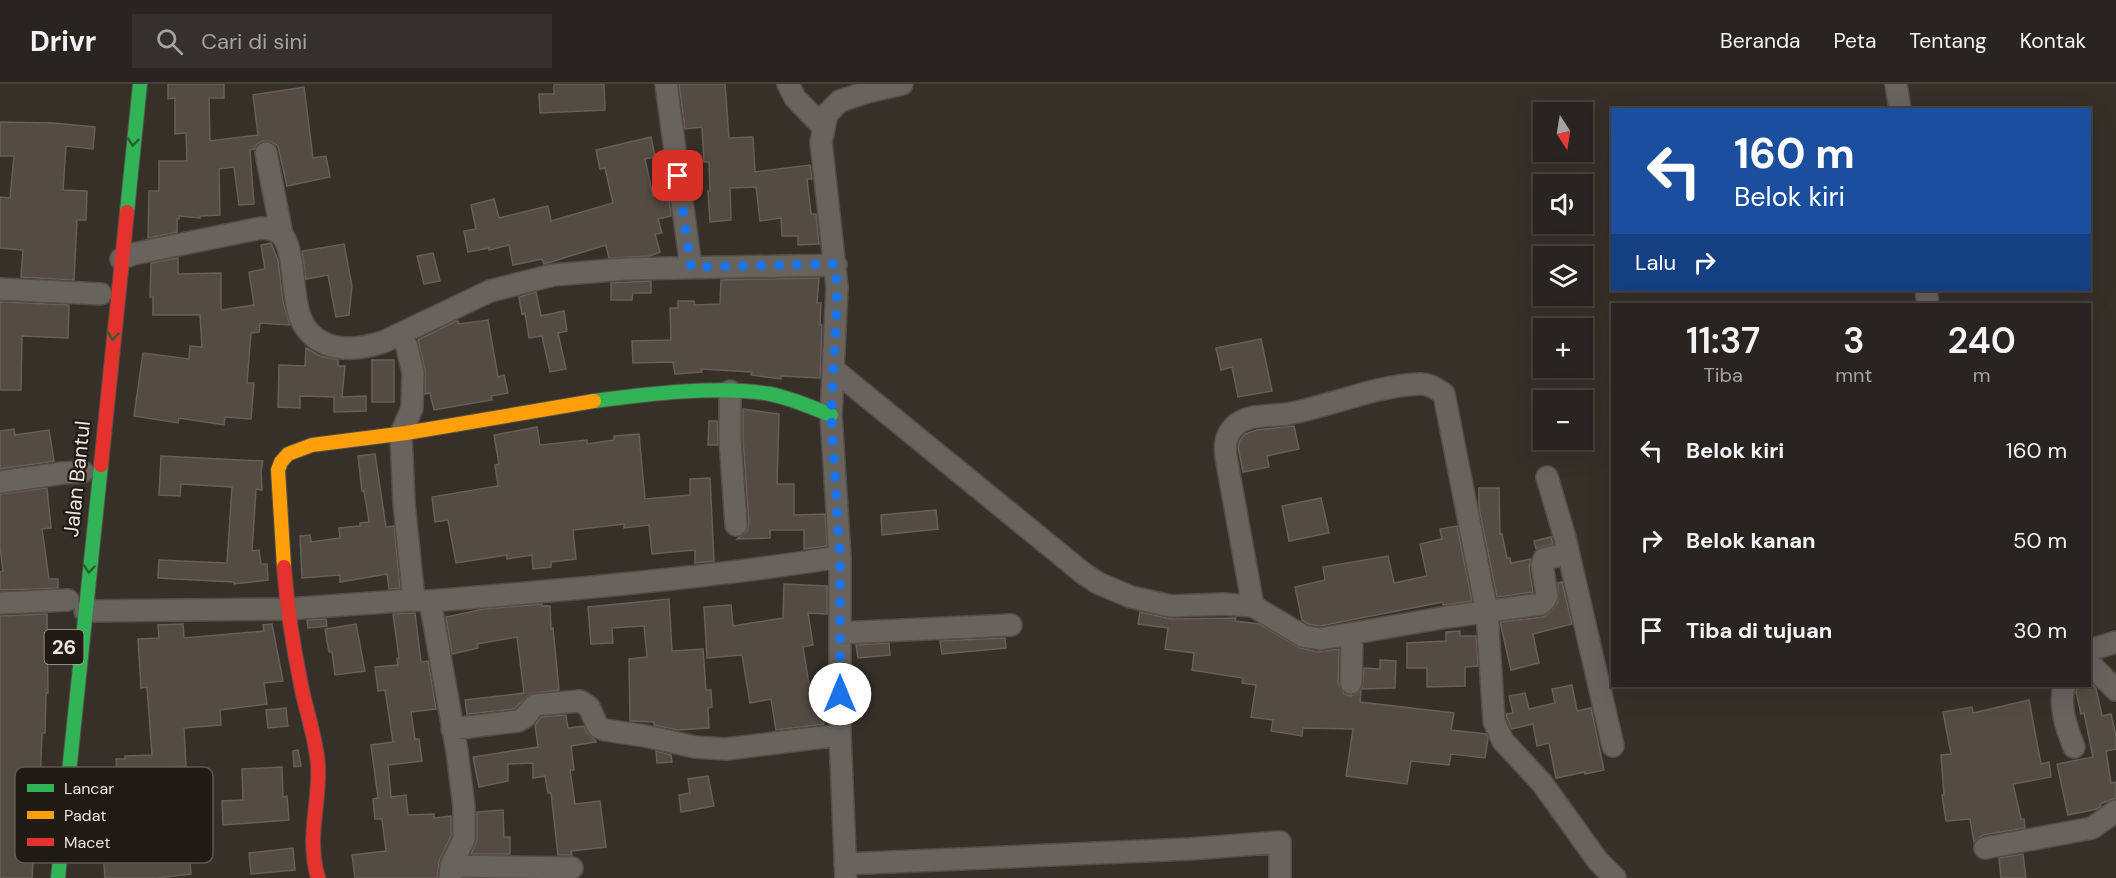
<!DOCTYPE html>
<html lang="id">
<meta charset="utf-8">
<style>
body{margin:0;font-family:"DM Sans",sans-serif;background:#35302c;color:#f1f3f6;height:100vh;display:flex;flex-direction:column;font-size:22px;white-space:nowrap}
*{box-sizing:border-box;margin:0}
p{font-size:20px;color:#a5a4a4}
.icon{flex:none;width:33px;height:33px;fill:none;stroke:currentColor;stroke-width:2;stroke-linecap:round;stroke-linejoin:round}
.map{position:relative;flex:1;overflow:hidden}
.drawer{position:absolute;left:1611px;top:219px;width:480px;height:384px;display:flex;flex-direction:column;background:#29241f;border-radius:0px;box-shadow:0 6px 24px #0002,0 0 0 2px #45413d}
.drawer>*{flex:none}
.top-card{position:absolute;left:1611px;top:24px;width:480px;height:183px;border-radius:0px;box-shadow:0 6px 24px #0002,0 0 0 2px #45413d;background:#1a4fa0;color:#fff;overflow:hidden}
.needle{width:39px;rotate:168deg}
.buttons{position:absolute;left:1533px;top:18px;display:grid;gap:12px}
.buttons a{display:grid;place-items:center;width:60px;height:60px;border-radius:0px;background:#29241f;box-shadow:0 6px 24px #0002,0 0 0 2px #45413d;font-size:30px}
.pin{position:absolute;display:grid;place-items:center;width:51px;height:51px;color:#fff;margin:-26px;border-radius:12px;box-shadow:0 3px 9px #0006}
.me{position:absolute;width:66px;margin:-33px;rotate:0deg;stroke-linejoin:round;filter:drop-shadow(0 0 4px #0008)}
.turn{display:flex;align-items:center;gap:21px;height:126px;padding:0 24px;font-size:27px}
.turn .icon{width:78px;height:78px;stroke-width:2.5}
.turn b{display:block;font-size:42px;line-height:51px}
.then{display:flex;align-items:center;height:57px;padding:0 24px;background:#0003;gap:12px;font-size:22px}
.eta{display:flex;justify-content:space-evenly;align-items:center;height:102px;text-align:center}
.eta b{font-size:36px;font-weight:600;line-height:42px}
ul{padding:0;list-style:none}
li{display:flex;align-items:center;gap:18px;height:90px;padding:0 24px}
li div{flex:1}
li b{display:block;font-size:22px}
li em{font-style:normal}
header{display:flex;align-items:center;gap:36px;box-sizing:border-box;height:84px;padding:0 30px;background:#29241f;border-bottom:2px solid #45413d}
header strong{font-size:28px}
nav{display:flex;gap:33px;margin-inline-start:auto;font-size:21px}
.search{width:420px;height:54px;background:#35302c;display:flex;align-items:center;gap:15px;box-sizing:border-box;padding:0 21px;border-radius:0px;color:#a5a4a4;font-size:22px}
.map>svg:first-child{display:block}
.building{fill:#544b42;stroke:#66605a;stroke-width:1.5}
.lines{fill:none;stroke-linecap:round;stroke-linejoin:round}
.street-casing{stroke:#544e47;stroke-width:24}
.fast-casing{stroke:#544e47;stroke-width:16}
.slow-casing{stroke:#544e47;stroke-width:16}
.jam-casing{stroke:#544e47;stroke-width:16}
.street{stroke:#69635e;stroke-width:21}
.fast{stroke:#30b455;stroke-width:14}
.slow{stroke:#ff9f0a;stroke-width:14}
.jam{stroke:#e5322d;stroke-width:14}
.oneway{stroke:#275f31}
.route{stroke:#1a73e8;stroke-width:10;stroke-dasharray:0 18}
.labels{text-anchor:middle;stroke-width:4.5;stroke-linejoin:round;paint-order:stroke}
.shield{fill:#201a14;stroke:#b0a9a1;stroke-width:1.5}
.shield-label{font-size:20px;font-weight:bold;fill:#eee6de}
.street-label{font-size:21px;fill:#eee6de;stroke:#201a14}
.key{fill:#201a14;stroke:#5e5751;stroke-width:1.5}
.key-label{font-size:16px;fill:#eee6de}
</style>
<header>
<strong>Drivr</strong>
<div class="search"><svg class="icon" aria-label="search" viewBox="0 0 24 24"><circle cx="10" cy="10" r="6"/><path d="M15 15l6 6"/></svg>Cari di sini</div>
<nav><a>Beranda</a><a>Peta</a><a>Tentang</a><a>Kontak</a></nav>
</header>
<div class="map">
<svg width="2116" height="794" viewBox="0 0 2116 794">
<rect width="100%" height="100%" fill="#373029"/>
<path class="building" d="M168 0H224V14H209L210 57 258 51 253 11 304 3 313 74 326 72 330 93 287 102 278 62 270 57H263L257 60 254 65 250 66 254 120 239 121 234 83 219 85 220 131 200 132V134L179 132V135H177V148L148 154 149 107H159V77H187L186 49 175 50V14L168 15Z
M554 0H604L605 26 540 29 539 10H554Z
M679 0H725L729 54 753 53 755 88 810 81 812 95H807L811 130H816L819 160 798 161V152H782L781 134 760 137 756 103 730 104 731 136 710 138 708 107H710L709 78H704L702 43 685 45Z
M0 38 53 39 95 43 93 65 66 62 63 106 87 107 86 136H77L74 196 21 193 23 166 0 164V113L10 114 14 72H0Z
M651 53 655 73 645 75 653 112 668 109 671 132 658 135 662 149 655 150 660 168 650 172 609 174 606 161 544 180 542 175 513 181 509 161 489 166V164L468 168 464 147 476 145 471 121 494 115 499 134 548 122 551 137 613 119 605 84 600 85 596 66Z
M271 159 278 176 283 218 290 241 260 239 259 248 251 249 247 299H254L251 335 225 333 224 341 179 334 178 339 134 332 143 269 189 275 190 262 202 263 200 231H153V213H150L151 179 178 174V190L221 189V226L254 221 249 188 265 185 261 161Z
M344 160 352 202 349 231 336 233 328 191 306 195 302 167Z
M433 169 440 197 424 200 417 172Z
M819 194 817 219H821L820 241H822L820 294 781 292V295L751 291 752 288 701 285 702 288 675 290 673 278 633 279 632 257 671 256 670 224H678V217H694V221L720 220 721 196Z
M651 197V209H633L632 216H611V199Z
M536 208 541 232 564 227 567 247 558 249 566 285 550 288 542 252 529 254 525 229 522 230 519 213Z
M0 218 69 221 68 254 22 252 21 306H0Z
M488 236 498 293 504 291 508 309 491 312 492 316 434 326 430 309 425 310V286L418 256 456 237H458L459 240Z
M1261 255 1272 307 1238 313 1232 283 1221 286 1216 264Z
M306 264 320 272 338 276V282H345L342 313 366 312V327L334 328V313L300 312V324L278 323 279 281 305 282Z
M372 276H394V318H372Z
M743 325 779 330 777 400H794V431L825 430 827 462 804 465V446H770V454L737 455 747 447 749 440 743 355Z
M709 337H717L718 361H708Z
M1294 342 1299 365 1267 372 1269 383 1243 388 1238 363 1240 356 1245 350 1257 346Z
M537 343 540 361 587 356V360L614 356V352L639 350 645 415 690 411V395L710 394 714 477 695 479V466L652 470 649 441 624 444V440L573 446 576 475 551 478V483L533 485 532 471 507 475V471L456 479 448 436 435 438 432 413 498 402 495 381 499 380 494 351Z
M14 345 15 351 49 346 54 377 0 385V347Z
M375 370 386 443 394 442 400 504 389 505 387 490 340 498V491L302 494 300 452 310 451 311 458 340 454 339 444 360 442V439L369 438 364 407H362L358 372Z
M161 372 263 377 261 387 262 406 256 405 252 467 259 466 261 480H267L268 496 234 500V498L158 494 159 476 227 479 232 403 181 400 180 412 159 411Z
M47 404 51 444 42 445 49 495H58V504L0 506V488L3 487 0 464V410Z
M1479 404H1499L1500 450H1502L1507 474H1510L1511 479 1531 475 1529 483 1533 508 1497 513 1479 424Z
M1321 414 1329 449 1289 457 1282 422Z
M936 426 938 445 882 451 881 431Z
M1457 442 1472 517 1443 521V518L1320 542 1308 540 1302 536 1295 503 1325 496 1323 483 1388 472 1394 499 1427 492 1420 460 1442 455 1440 445Z
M1551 453 1553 460 1536 465 1534 457Z
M1562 498 1572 540 1533 550 1539 579 1511 586 1500 538 1543 533 1549 529 1558 518V499Z
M784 500 827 502V530L808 529 813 561 803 563 811 613 819 611 824 640 776 646 771 615 750 619 742 571 707 574 704 523 731 521 733 542 783 534Z
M669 515 672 567 703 565 706 606H711L712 623 708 624 709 644 678 646 654 641V638L630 637 629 575 647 573 644 542 612 544 613 559 591 560 588 523Z
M542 520V522H550L551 545 553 544 559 606 530 610 514 625 467 630 465 616 524 609 517 553 477 560 478 564 452 570 446 533 484 525Z
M1140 528 1171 535 1236 534 1235 537 1259 540 1300 564 1318 568 1339 565 1338 599 1344 610 1351 612 1361 607 1360 618 1454 629 1451 646 1486 650 1488 654 1485 674 1451 670 1449 681 1411 677 1407 700 1346 692 1353 645 1303 644 1302 652 1271 647 1273 636 1251 633 1256 601 1242 599 1243 594 1192 586 1194 569 1165 565 1168 544 1138 540Z
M415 529 421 578 428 577 436 625 411 628 415 655H419L422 677 388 681 391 713 406 711 408 731 434 730V734L451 732V752L439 777 437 794H355L352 771 386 767 382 735H375L373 715 378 714 371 661 393 658 385 606 378 607 375 583 398 581 397 575 399 574 393 530Z
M47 530 48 609H46L45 649H42L40 697H38L32 794H0V532Z
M326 535 327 542 308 544 307 536Z
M183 540 184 554 264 547 263 541 272 540 283 597 264 599 267 620 220 626 221 641 184 644 186 682 167 683V688L117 690 116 675H125V672L152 671 147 603 141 604 138 555 159 554 158 541Z
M356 540 365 587 335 591 332 568H329L325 545Z
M1460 547V552H1476L1478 582 1465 583V602L1427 603V584H1407V559L1446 557V548Z
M1005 554 1006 564 942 570 940 557Z
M889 559 890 571 858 574 856 561Z
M1380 576 1396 577 1395 604 1362 605 1364 584 1380 585Z
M2092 600 2096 604 2102 632 2111 630 2116 652V665L2106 667 2111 699 2116 698V714L2100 720 2101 722 2097 725 2068 731 2057 680 2093 673 2084 629 2081 630 2076 608 2077 604Z
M1572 601 1577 627 1591 624 1604 686 1585 690V688L1556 694 1549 659 1537 662 1533 640 1512 645 1507 634 1506 630 1513 629 1509 612 1525 609 1529 625 1555 619 1552 605Z
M2029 616 2041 680 2049 678 2051 693 2013 700 2021 735H2024L2025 744 1983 751 1974 758 1970 735 1946 737 1942 711H1944L1941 671 1951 670 1943 628 1972 623 1973 629Z
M286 624 288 642 268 644 266 626Z
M566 631 568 644 584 642 587 649 595 656 596 658 571 662 574 686H570L575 720 600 717 606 763 571 767 572 771H558L551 709H548L545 692 533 694V679L508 680V697L479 703 473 673 538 663 535 641 541 633Z
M298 666 301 682 294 683 293 667Z
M656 667 671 671 672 678 657 679Z
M282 683 283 713 287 712 289 736 223 741 222 717 243 716 242 685Z
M708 692 714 722 681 728 679 711 690 709 688 695Z
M503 726 504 753H510V770H471L477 756V728Z
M156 748 157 752 166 751 168 771 189 769 191 790 157 794H105L102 754Z
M293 764 295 786 251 790 249 769Z
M2023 770 2026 794H2001L1999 774Z"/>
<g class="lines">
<defs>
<path id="street" d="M666 0 691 183
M788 0 795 14 823 43
M1896 0 1900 26
M266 69 282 151
M121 175 133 170 261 144C273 144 283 148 287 160 299 193 286 242 324 259 343 268 364 264 383 258L490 207 553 191 625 185 836 181
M0 205 101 210
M1926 206 1928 220
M401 250 407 263 413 289 412 324 401 350 404 419 414 516
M833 285 1083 489 1098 499 1131 513 1171 522 1223 520 1253 522 1303 552 1320 555 1447 533 1541 520 1545 516 1547 512 1542 481 1544 475 1568 469
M730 307V355L736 441
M1547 393 1565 454 1613 662
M0 398 63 389 83 388
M430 517 457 667 464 723V755L451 782 450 794
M0 519 68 516
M1253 522 1226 373C1224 360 1226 349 1237 340 1250 330 1272 332 1287 330 1331 322 1374 302 1418 300 1429 299 1435 304 1444 310L1487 529 1494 637 1503 657 1542 699 1598 777 1615 794
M85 527 287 525 414 516 430 517C567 506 704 494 840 473
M840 549 1011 541
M2090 566 2116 558
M2090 580 2116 606
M1351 599 1352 550
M2064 602C2059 623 2066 643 2074 663
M452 645 518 637 525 633 535 621 580 617 589 623 598 643 605 646 645 652 695 663 726 665 840 651
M1985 764 2092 744 2116 727
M845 780 1190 765 1280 758V794
M451 782 572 784
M846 794 840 651V473L831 331 837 203 821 58 827 30 840 17 867 8 902 0"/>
<path id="fast" d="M127 128 140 0
M594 317C646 310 719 301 770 310 791 314 811 323 831 331
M58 794 101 381"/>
<path id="slow" d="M284 483 278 386 281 378 288 370 312 361 406 349 594 317"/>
<path id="jam" d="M101 381 127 128
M284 483C287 523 293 562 301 601 306 627 316 654 318 681 320 722 306 752 318 794"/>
</defs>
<use href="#street" class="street-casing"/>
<use href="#fast" class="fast-casing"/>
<use href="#slow" class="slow-casing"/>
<use href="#jam" class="jam-casing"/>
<use href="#street" class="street"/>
<use href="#fast" class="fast"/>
<use href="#slow" class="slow"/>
<use href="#jam" class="jam"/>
</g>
<defs><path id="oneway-chevron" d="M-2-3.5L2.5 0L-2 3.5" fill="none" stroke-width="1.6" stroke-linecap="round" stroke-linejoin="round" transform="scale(1.5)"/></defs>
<g class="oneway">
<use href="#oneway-chevron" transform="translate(133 58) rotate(96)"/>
<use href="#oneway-chevron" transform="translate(113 252) rotate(96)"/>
<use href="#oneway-chevron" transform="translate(89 485) rotate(96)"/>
</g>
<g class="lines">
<path class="route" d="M678 92 691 183 836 180 837 221 831 331 840 473V610"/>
</g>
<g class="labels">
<rect class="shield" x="44.5" y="546" width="39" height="34" rx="4.5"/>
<g class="shield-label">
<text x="64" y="570">26</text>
</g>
<g class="street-label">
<text transform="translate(77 395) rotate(-84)" y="7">Jalan Bantul</text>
</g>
</g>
<rect x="15" y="683" width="198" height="96" rx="9" class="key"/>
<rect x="27" y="700" width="27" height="8" fill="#30b455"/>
<rect x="27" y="727" width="27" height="8" fill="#ff9f0a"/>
<rect x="27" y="754" width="27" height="8" fill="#e5322d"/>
<g class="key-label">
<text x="64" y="710">Lancar</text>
<text x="64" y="737">Padat</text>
<text x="64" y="764">Macet</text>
</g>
</svg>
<div class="buttons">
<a><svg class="needle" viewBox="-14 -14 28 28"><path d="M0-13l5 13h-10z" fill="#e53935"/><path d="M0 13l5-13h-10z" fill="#a5a4a4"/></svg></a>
<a><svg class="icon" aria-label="sound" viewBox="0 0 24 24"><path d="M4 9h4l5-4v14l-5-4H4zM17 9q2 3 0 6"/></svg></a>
<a><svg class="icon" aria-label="layers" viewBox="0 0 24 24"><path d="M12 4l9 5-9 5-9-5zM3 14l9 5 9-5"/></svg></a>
<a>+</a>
<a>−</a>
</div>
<div class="pin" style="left:678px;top:92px;background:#d93025"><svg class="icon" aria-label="arrive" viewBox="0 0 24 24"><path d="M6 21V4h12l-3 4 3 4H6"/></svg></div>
<svg class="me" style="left:840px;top:610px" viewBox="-20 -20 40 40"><circle r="19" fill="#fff"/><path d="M0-13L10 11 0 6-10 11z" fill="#1a73e8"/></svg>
<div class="top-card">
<div class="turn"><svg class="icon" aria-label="left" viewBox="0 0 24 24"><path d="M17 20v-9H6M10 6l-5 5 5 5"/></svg><div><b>160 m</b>Belok kiri</div></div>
<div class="then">Lalu<svg class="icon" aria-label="right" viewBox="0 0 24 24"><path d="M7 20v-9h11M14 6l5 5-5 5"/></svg></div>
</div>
<section class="drawer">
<div class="eta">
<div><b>11:37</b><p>Tiba</p></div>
<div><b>3</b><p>mnt</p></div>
<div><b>240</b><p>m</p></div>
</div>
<ul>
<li><svg class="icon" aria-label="left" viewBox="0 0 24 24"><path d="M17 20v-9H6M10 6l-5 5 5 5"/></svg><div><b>Belok kiri</b></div><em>160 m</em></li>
<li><svg class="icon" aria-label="right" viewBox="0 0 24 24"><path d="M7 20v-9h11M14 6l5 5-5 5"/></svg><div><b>Belok kanan</b></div><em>50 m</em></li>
<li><svg class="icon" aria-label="arrive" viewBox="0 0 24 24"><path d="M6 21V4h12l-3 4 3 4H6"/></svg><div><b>Tiba di tujuan</b></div><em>30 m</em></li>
</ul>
</section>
</div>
